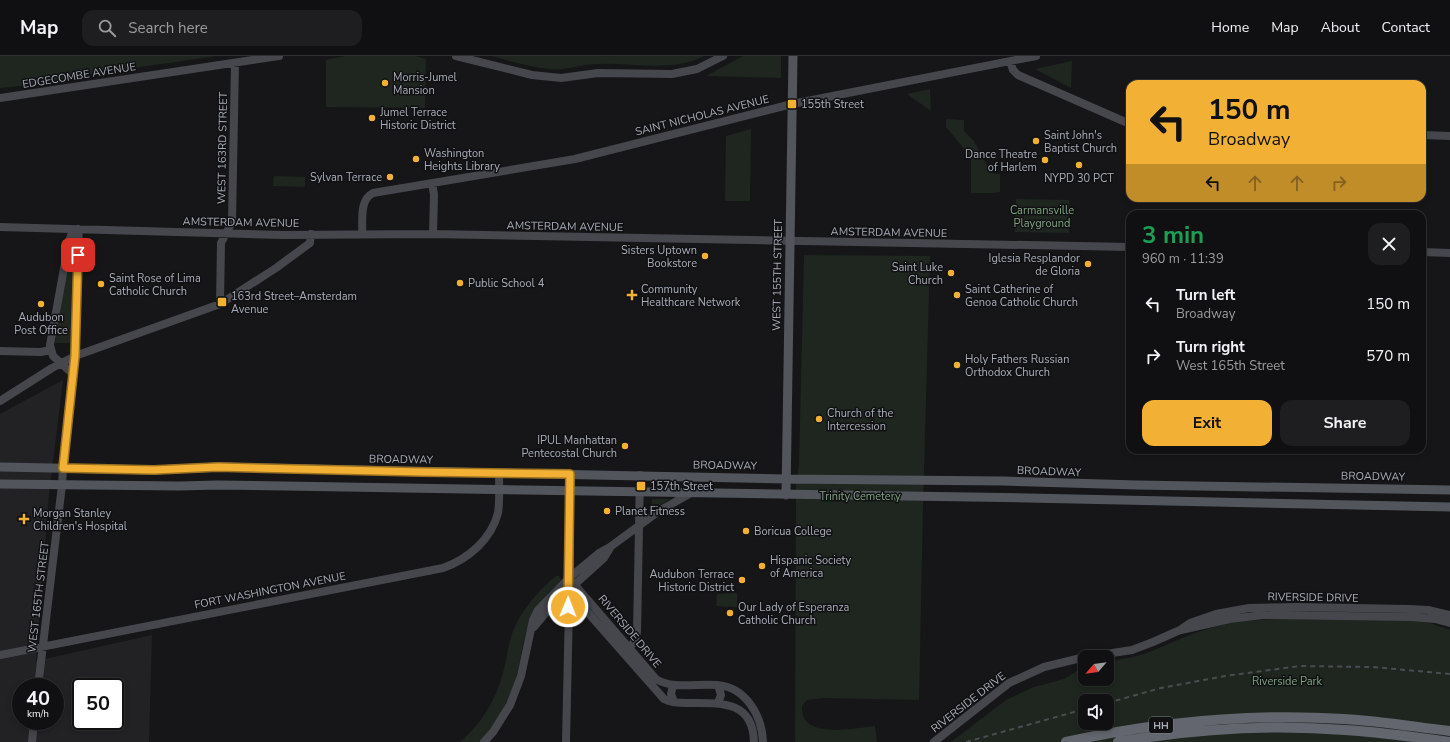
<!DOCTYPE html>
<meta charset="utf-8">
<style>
body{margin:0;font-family:"Nunito Sans",sans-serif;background:#1e1e20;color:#f1f3f6;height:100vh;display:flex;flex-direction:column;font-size:15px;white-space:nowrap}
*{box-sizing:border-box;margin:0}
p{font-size:13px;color:#9c9d9f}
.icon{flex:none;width:22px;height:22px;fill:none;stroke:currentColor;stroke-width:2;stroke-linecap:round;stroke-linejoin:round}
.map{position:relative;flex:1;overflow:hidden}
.drawer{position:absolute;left:1126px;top:154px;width:300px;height:244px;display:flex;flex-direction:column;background:#101012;border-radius:12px;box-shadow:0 2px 6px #0003,0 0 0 1px #303032}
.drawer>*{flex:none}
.guide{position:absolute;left:1126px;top:24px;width:300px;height:122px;border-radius:12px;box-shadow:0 2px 6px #0003,0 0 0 1px #303032;background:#f2b134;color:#111;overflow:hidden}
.needle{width:26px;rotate:242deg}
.fabs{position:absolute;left:1078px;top:594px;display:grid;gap:8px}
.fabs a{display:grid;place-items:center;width:36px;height:36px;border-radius:8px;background:#101012;box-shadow:0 2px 6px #0003,0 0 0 1px #303032;font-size:20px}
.speed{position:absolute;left:12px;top:622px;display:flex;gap:8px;font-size:20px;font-weight:700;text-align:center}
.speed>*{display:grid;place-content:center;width:52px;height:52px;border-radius:50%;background:#101012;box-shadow:0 2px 6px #0003,0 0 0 1px #303032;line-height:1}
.speed small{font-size:10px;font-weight:400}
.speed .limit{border:2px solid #111;border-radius:6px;background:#fff;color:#111}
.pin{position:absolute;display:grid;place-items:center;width:34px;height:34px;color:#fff;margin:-17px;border-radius:8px;box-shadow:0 2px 6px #0006}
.me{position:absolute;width:44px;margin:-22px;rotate:1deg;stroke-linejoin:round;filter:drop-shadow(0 0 3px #0008)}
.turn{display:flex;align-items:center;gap:14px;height:84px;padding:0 16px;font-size:18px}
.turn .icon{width:52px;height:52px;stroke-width:2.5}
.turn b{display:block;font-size:28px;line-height:34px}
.lanes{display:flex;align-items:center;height:38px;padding:0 16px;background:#0003;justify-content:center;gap:20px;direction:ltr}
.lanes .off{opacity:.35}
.round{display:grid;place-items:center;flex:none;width:42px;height:42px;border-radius:12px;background:#1e1e20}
.summary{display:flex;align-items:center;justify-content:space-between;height:68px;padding:0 16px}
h1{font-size:24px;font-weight:700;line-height:30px;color:#1e9e55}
.primary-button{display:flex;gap:8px;margin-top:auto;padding:8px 16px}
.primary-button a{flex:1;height:46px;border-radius:12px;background:#f2b134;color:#111;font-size:16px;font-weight:700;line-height:46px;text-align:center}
.primary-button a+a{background:#1e1e20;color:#f1f3f6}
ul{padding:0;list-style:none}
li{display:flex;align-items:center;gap:12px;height:52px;padding:0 16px}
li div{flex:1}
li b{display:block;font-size:15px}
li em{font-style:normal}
header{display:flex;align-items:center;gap:24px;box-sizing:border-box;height:56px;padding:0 20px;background:#101012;border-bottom:1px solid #303032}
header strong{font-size:19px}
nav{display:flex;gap:22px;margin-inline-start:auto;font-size:14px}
.search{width:280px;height:36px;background:#1e1e20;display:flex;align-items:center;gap:10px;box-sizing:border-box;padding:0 14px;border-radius:12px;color:#9c9d9f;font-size:15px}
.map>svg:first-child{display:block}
.built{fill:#222225;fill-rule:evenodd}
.green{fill:#1e261f;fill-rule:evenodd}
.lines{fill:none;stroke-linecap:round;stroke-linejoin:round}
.secondary{stroke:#45474d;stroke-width:8}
.primary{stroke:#53555c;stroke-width:9}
.highway{stroke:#63666e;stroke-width:10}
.rail{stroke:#4a4c52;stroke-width:2;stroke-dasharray:5 4;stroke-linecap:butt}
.route-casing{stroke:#9d7322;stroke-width:10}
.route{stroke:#f2b134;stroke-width:7}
.poi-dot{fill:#f2b134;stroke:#111113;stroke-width:1.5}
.labels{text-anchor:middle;stroke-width:3;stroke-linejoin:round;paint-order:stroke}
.shield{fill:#111113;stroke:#7b7e86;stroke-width:1}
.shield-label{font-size:10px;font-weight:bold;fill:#a8adb8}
.street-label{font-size:11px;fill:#a8adb8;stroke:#111113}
.poi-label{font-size:11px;fill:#a8adb8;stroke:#111113;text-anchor:start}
.park-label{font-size:11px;fill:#7fa381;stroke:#111113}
</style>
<header>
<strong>Map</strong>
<div class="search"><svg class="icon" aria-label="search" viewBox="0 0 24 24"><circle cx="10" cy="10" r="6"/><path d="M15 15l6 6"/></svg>Search here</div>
<nav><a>Home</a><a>Map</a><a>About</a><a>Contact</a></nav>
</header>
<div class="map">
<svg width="1450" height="686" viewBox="0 0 1450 686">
<rect width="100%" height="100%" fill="#161618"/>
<path class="built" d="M63 324 49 438 36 605 152 579 149 686H0V358ZM21 631H55V665H21ZM81 631H115V665H81Z"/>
<path class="green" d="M0 0H217L78 20 30 29 0 32Z
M345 0H416L426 3 425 52 326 51V4Z
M492 0H704C672 17 632 6 598 8 581 8 565 15 549 13 530 11 510 5 492 0Z
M743 0H781V22L706 20Z
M1072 5 1071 32 1035 13Z
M930 33 931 55 907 38Z
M946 63 964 64V75L974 85 991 117 1000 118V136L994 137H971V101L946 71Z
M751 73 750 145H725L726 80Z
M274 120 305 121V131L273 130Z
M1016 143 1069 144V177L1015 176Z
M804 199 930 200 923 452 919 644 823 642 807 644 802 650C802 656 803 663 808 667 823 679 857 672 875 670L877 686H795L796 449V428L799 408Z
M72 201 74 203 71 287H55L68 205 70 202Z
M652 443H670L651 455Z
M556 520H559L561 524C549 537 537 550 530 566 523 581 522 598 518 614 512 641 498 666 479 686H460C481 668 496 644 503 617 507 603 508 589 513 575 522 553 538 535 556 520Z
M737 537V551L716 550 717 538Z
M1289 563 1421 564 1450 574V686H951L1006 644 1034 631 1064 623 1085 610V623H1107V606C1122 603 1137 601 1152 595 1174 586 1195 575 1219 570 1242 564 1265 563 1289 563ZM1085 645H1107V667H1085Z"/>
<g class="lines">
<path class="secondary" d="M456 0 532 19 561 22 598 17 672 18 697 13 723 0
M1010 5 1013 14 1018 19 1130 68
M0 42 279 0
M1422 79 1450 80
M432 128 434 138 433 178
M0 171 283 179 433 178 1130 191
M362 177C363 165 359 144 373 137L575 103 792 48 1036 0
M1422 196 1450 197
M220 248 221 187 232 166 235 7
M0 295 41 296 50 294
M73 318 53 300 50 289 69 185 72 177 78 173
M0 345 52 312 75 300 220 248 276 212 310 187 311 178
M569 522 656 623C673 634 698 627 717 629 746 631 762 660 763 686
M568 534 664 643C671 647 680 647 688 647 720 647 753 644 754 686
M534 571 554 547 604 502 610 492
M1181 574 1230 563 1263 559 1412 561 1435 563 1450 567
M626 595 635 585 637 576 640 419
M0 599 443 512C468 503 491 484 498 457 500 444 499 429 499 417
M1086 601 1132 594 1153 586 1180 574 1190 567 1216 558 1249 552 1297 551 1409 553 1428 554 1450 559
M673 629 671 638 674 646
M718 629 721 639 718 647
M38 631 62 429 63 412 75 300 79 185 78 173
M32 686 34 665
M484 686 493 676 510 649 521 620 533 564 538 554 569 522 599 497 610 491 659 455 691 437
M566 686 570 504V418
M934 686 1009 627 1044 611 1085 601"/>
<path class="primary" d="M0 411 154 414 218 411 786 423 1003 425 1137 429 1450 434
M0 428 179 430 218 429 1028 442 1450 451
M786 439 793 0"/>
<path class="highway" d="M1066 686C1157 666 1250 657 1344 663 1380 665 1415 671 1450 675
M1118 686C1193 673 1269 668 1345 674 1380 676 1415 681 1450 686"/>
<path class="rail" d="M1107 647 1161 632 1225 620 1300 610 1373 611 1450 618
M966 686 1085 653"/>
</g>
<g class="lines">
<defs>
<path id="route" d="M78 199 75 300 63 412 154 414 218 411 422 416 570 418 568 551"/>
</defs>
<use href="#route" class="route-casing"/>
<use href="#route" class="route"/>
</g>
<g class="poi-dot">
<circle cx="385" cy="27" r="4"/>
<rect x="787" y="43" width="10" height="10" rx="2"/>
<circle cx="372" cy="62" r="4"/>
<circle cx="1036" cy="85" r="4"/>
<circle cx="416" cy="103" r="4"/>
<circle cx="1045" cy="104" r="4"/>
<circle cx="1079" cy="109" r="4"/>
<circle cx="390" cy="121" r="4"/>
<circle cx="705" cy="200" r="4"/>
<circle cx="1088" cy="208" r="4"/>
<circle cx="951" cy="217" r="4"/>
<circle cx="460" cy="227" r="4"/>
<circle cx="101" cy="228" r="4"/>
<path d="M630 233h4v4h4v4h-4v4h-4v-4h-4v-4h4z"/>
<circle cx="957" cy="239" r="4"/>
<rect x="217" y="241" width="10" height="10" rx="2"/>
<circle cx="41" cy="248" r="4"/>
<circle cx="957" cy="309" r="4"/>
<circle cx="819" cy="363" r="4"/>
<circle cx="625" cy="390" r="4"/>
<rect x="636" y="425" width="10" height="10" rx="2"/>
<circle cx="607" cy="455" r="4"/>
<path d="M22 457h4v4h4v4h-4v4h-4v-4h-4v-4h4z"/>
<circle cx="746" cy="475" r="4"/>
<circle cx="762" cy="510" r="4"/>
<circle cx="742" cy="524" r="4"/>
<circle cx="730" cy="557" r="4"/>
</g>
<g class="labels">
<rect class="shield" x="1149" y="661" width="24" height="16" rx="3"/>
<g class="shield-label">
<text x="1161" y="673">HH</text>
</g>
<g class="street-label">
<text transform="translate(79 19) rotate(-9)" y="4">EDGECOMBE AVENUE</text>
<text transform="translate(702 59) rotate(-14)" y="4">SAINT NICHOLAS AVENUE</text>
<text transform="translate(222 92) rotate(-89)" y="4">WEST 163RD STREET</text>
<text transform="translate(241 166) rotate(1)" y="4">AMSTERDAM AVENUE</text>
<text transform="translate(565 170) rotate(1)" y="4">AMSTERDAM AVENUE</text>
<text transform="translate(889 176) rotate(1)" y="4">AMSTERDAM AVENUE</text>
<text transform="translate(777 219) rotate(-89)" y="4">WEST 155TH STREET</text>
<text transform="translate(401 403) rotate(1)" y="4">BROADWAY</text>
<text transform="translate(725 409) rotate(1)" y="4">BROADWAY</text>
<text transform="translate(1049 415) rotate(2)" y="4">BROADWAY</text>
<text transform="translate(1373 420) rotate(1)" y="4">BROADWAY</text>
<text transform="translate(270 534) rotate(-11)" y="4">FORT WASHINGTON AVENUE</text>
<text transform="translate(38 541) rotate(-83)" y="4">WEST 165TH STREET</text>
<text transform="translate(1313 541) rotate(1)" y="4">RIVERSIDE DRIVE</text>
<text transform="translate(630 575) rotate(50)" y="4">RIVERSIDE DRIVE</text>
<text transform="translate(968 646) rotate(-38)" y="4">RIVERSIDE DRIVE</text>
</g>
<g class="poi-label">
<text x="393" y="25">Morris-Jumel<tspan x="393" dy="13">Mansion</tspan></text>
<text x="801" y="52">155th Street</text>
<text x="380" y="60">Jumel Terrace<tspan x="380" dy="13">Historic District</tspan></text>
<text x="1044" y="83">Saint John's<tspan x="1044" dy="13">Baptist Church</tspan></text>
<text x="424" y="101">Washington<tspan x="424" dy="13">Heights Library</tspan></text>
<text x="1037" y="102" text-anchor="end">Dance Theatre<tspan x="1037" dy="13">of Harlem</tspan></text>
<text x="382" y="125" text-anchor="end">Sylvan Terrace</text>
<text x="1079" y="126" text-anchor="middle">NYPD 30 PCT</text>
<text x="697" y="198" text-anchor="end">Sisters Uptown<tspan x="697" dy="13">Bookstore</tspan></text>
<text x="1080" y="206" text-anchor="end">Iglesia Resplandor<tspan x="1080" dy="13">de Gloria</tspan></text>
<text x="943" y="215" text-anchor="end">Saint Luke<tspan x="943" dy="13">Church</tspan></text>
<text x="109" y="226">Saint Rose of Lima<tspan x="109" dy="13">Catholic Church</tspan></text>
<text x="468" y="231">Public School 4</text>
<text x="641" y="237">Community<tspan x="641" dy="13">Healthcare Network</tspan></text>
<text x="965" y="237">Saint Catherine of<tspan x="965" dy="13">Genoa Catholic Church</tspan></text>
<text x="231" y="244">163rd Street–Amsterdam<tspan x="231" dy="13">Avenue</tspan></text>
<text x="41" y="265" text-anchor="middle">Audubon<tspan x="41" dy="13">Post Office</tspan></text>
<text x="965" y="307">Holy Fathers Russian<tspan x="965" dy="13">Orthodox Church</tspan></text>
<text x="827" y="361">Church of the<tspan x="827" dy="13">Intercession</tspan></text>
<text x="617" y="388" text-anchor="end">IPUL Manhattan<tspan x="617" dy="13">Pentecostal Church</tspan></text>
<text x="650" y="434">157th Street</text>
<text x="615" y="459">Planet Fitness</text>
<text x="33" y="461">Morgan Stanley<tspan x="33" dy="13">Children's Hospital</tspan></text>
<text x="754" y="479">Boricua College</text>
<text x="770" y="508">Hispanic Society<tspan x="770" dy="13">of America</tspan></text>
<text x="734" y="522" text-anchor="end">Audubon Terrace<tspan x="734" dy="13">Historic District</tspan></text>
<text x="738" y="555">Our Lady of Esperanza<tspan x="738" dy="13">Catholic Church</tspan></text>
</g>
<g class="park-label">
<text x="1042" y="158">Carmansville<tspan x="1042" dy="13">Playground</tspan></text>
<text x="860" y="444">Trinity Cemetery</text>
<text x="1287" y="629">Riverside Park</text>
</g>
</g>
</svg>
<div class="fabs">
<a><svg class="needle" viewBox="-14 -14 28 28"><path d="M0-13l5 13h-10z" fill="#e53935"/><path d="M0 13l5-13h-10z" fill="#9c9d9f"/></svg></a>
<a><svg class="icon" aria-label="sound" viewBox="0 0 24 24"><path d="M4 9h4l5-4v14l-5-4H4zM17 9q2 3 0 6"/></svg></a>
</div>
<div class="speed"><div>40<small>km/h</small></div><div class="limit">50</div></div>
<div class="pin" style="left:78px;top:199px;background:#d93025"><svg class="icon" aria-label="arrive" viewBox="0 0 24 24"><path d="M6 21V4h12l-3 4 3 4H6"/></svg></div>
<svg class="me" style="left:568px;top:551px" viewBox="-20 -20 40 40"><circle r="17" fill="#f2b134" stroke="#fff" stroke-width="3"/><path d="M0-11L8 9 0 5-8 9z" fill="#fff"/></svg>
<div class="guide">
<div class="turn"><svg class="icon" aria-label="left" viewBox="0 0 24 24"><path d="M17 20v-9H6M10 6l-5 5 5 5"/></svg><div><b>150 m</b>Broadway</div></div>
<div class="lanes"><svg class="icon" aria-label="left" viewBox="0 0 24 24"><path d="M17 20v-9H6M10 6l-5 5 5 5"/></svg><svg class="icon off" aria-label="ahead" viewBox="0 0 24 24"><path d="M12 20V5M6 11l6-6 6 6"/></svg><svg class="icon off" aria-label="ahead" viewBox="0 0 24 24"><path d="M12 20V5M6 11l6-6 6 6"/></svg><svg class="icon off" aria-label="right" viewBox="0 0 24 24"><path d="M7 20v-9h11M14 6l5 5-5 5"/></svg></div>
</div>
<section class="drawer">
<div class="summary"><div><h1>3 min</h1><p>960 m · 11:39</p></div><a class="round"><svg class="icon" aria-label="close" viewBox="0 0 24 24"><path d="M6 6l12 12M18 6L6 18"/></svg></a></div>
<ul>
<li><svg class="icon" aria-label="left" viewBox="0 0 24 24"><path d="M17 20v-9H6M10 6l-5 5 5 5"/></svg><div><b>Turn left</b><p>Broadway</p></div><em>150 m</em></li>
<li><svg class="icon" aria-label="right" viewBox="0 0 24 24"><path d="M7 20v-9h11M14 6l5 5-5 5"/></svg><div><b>Turn right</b><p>West 165th Street</p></div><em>570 m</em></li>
</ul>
<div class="primary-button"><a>Exit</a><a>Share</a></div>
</section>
</div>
